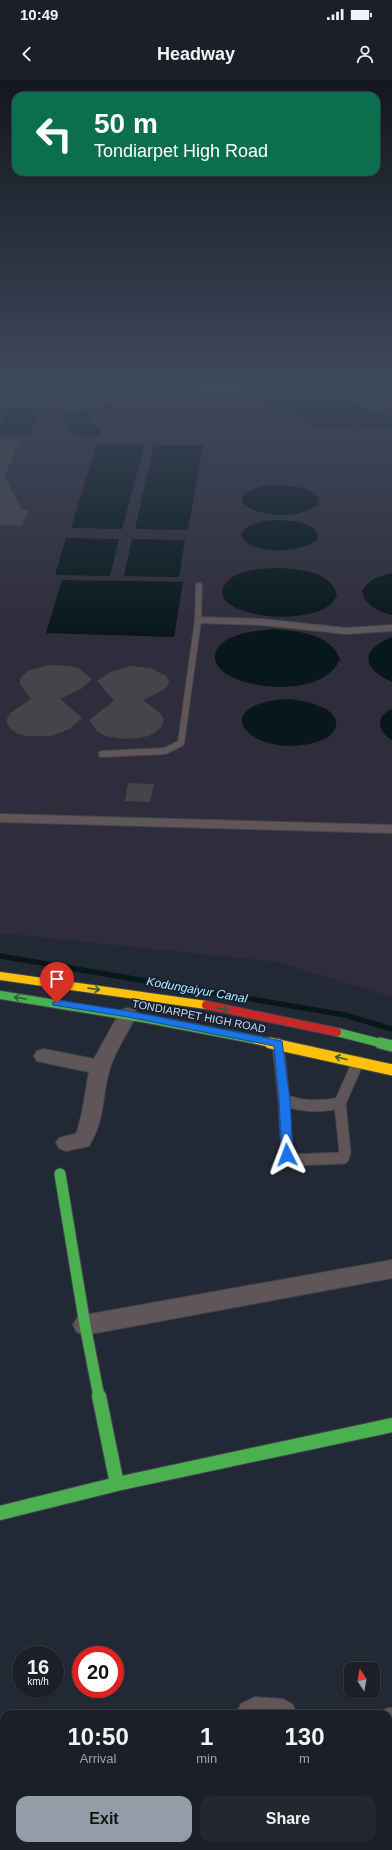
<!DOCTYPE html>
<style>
body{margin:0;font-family:Arial,sans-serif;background:#232730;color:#f1f3f6;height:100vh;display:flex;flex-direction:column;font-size:15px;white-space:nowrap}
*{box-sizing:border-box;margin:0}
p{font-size:13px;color:#9fa2a8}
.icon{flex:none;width:22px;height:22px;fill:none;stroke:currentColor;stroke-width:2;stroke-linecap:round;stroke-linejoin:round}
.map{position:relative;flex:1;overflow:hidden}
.panel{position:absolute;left:0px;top:1630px;width:392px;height:140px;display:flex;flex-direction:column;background:#1a1f28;border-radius:12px 12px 0 0;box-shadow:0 1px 3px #0004,0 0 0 1px #383d45}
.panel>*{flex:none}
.guide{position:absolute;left:12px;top:12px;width:368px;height:84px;border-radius:12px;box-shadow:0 1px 3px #0004,0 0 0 1px #383d45;background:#0b6e4f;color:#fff;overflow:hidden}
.needle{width:26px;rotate:349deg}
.fabs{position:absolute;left:344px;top:1582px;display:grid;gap:8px}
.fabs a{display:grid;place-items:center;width:36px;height:36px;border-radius:8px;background:#1a1f28;box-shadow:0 1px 3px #0004,0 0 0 1px #383d45;font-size:20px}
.speed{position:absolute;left:12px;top:1566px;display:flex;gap:8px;font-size:20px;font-weight:700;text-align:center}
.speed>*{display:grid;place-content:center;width:52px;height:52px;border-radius:50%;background:#1a1f28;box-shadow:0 1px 3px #0004,0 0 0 1px #383d45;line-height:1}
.speed small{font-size:10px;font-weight:400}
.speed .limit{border:6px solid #d22;background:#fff;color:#111}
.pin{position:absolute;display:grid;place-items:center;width:34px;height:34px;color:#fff;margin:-41px -17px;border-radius:50% 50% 50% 0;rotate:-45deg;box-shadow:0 0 4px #0007}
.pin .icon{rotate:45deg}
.me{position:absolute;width:44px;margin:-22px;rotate:357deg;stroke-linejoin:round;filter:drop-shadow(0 0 3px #0008)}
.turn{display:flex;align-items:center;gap:14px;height:84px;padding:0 16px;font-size:18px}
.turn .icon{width:52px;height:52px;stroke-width:2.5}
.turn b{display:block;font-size:28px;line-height:34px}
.eta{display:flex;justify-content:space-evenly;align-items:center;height:68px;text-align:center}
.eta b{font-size:24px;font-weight:700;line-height:28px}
.button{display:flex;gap:8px;margin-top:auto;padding:8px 16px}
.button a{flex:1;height:46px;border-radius:12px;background:#949ca9;color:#111;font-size:16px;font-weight:700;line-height:46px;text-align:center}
.button a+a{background:#232730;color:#f1f3f6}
.status{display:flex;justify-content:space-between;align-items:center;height:28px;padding:0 20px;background:#1a1f28;direction:ltr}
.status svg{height:11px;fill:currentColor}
header{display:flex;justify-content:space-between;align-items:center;height:52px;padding:0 16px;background:#1a1f28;font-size:18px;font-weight:700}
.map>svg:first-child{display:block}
.industrial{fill:#2f2c3b}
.water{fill:#08171b}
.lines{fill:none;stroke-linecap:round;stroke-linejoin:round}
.stream{stroke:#08171b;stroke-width:5.5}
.building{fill:#464449}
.lane-far3-casing{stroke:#404650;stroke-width:6}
.lane-far2-casing{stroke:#404650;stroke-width:8}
.lane-far1-casing{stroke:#404650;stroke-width:10}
.lane-casing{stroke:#404650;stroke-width:13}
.street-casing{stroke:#404650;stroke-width:2}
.fast-far2-casing{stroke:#404650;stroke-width:10}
.fast-far1-casing{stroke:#404650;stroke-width:13}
.fast-casing{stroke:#404650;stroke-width:16}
.slow-far1-casing{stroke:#404650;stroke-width:10}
.slow-casing{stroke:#404650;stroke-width:13}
.jam-casing{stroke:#404650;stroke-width:10}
.lane-far3{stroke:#615657;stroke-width:5}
.lane-far2{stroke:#615657;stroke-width:6}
.lane-far1{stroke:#615657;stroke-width:8}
.lane{stroke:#615657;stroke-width:11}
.street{fill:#615657;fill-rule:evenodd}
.fast-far2{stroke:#4caf50;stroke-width:8}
.fast-far1{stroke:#4caf50;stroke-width:11}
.fast{stroke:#4caf50;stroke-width:14}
.slow-far1{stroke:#ffc107;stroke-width:8}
.slow{stroke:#ffc107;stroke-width:11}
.jam{stroke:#c62828;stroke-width:8}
.oneway{stroke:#2c5f40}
.route{fill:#1a73e8;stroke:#114b97}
.labels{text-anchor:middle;stroke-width:3;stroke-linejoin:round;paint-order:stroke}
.street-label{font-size:11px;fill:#d1dae8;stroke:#111e33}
.water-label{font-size:12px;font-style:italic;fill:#b5eef7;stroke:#111e33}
</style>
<div class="status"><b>10:49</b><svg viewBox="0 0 49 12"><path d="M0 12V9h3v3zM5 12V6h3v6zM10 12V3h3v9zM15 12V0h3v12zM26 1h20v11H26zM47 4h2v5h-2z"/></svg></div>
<header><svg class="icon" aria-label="back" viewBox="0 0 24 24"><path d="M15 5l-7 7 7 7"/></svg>Headway<svg class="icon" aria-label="person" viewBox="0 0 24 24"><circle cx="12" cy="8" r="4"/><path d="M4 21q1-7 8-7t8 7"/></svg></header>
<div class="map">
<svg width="392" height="1770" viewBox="0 0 392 1770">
<rect width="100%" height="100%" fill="#222935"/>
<path class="industrial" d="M0 308H392V917L277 882 0 853Z"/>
<path class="water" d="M305 315 337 318 392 337V350L352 345 335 348 318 347 295 335 267 328 265 324C275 315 292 316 305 315Z
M114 325 116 327 114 329 90 333 89 337C92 345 99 348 102 355 82 360 69 354 61 335L64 332Z
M9 328 40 329 29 354 0 353V346Z
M97 363 145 364 122 449 71 448Z
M154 365H203L188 450 135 449Z
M277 405C291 406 312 406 319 420L317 425C299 439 258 439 242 422V417C251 407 264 406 277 405Z
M275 440C288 440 320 441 318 459 304 473 247 477 241 454 249 442 263 441 275 440Z
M66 458 119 459 110 496 55 495Z
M132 459 185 460 179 497 124 496Z
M278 488C298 489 333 491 337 516 335 518 334 521 332 523 312 543 245 540 226 521 224 519 223 516 222 513 226 489 259 489 278 488Z
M392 493V535C378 532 365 525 362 511 369 499 379 496 392 493Z
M62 500 183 502 174 557 46 553Z
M273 549C297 551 330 553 340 579 325 615 258 611 230 596 223 593 215 585 215 578 215 554 256 551 273 549Z
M392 557V602C361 588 360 570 392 557Z
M288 619C301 620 344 627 335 649 331 658 318 662 309 664 247 676 206 624 288 619Z
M392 629V660C377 652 375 636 392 629Z"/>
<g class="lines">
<path class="stream" d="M0 876 345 935 392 949"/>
</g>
<path class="building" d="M0 361H19L5 397 22 430H29L22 446 0 445Z
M50 585 72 586 80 589 92 599 81 609 60 619 82 638 70 649 51 656H28L18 654 11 649 7 644V639L10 633 31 619 20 604V599L24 594 30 590Z
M130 586 151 588 166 596 169 601 168 606 162 611 143 620 161 634 164 640 162 646 157 651 149 656 138 658 126 659 105 656 97 651 89 640 114 621 97 601 110 592Z
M128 703 154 704 150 722 125 721Z"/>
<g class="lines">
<defs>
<path id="lane-far3" d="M206 310 238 308"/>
<path id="lane-far2" d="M199 506 198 540 262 542 346 551 392 548
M102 674 165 671 181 663 198 540"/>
<path id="lane-far1" d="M0 738 392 749"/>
<path id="lane" d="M278 964 284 1020C302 1027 321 1027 340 1023L358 982
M284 1020 287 1075 294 1080 343 1078 345 1072 340 1023"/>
<path id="street" d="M128 928 135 930 137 934C127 954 113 974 108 995 101 1024 105 1038 89 1066L66 1071 59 1068 56 1063 59 1058 75 1054 77 1052 82 1033 89 992 37 981 34 976 37 971 44 969 94 979 121 930Z
M392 1180V1198L85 1255 77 1252 73 1245 77 1238 85 1235Z
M255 1617 282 1619 292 1624 297 1634H236L241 1624Z
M388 1628H392V1658H388V1634H377Z
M111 1766H157L155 1770H109Z
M200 1766H232L233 1770H201Z"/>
<path id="fast-far2" d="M0 915 148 939 257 960
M337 952 384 964"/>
<path id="fast-far1" d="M380 963 392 966
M60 1094 85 1245 99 1317"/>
<path id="fast" d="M99 1316 117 1404
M0 1433 117 1404 392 1345"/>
<path id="slow-far1" d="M0 896 206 925
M257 960 275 964"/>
<path id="slow" d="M270 963 392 990"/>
<path id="jam" d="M206 925 337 952"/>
</defs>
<use href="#lane-far3" class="lane-far3-casing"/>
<use href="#lane-far2" class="lane-far2-casing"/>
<use href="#lane-far1" class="lane-far1-casing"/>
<use href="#lane" class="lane-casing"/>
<use href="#street" class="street-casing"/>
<use href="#fast-far2" class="fast-far2-casing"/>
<use href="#fast-far1" class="fast-far1-casing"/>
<use href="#fast" class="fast-casing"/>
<use href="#slow-far1" class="slow-far1-casing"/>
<use href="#slow" class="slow-casing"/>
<use href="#jam" class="jam-casing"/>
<use href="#lane-far3" class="lane-far3"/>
<use href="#lane-far2" class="lane-far2"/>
<use href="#lane-far1" class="lane-far1"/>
<use href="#lane" class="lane"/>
<use href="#street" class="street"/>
<use href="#fast-far2" class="fast-far2"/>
<use href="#fast-far1" class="fast-far1"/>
<use href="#fast" class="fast"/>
<use href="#slow-far1" class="slow-far1"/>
<use href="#slow" class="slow"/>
<use href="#jam" class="jam"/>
</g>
<defs><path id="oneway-shaft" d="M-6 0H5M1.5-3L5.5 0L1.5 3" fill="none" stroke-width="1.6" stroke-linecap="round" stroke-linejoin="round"/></defs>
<g class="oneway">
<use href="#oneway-shaft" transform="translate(94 909) rotate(8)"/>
<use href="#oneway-shaft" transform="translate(20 918) rotate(-171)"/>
<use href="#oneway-shaft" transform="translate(223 929) rotate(9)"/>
<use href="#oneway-shaft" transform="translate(341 978) rotate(-166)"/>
</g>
<linearGradient id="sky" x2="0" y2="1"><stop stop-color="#13171d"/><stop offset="0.55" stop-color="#3e495c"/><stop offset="1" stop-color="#3e495c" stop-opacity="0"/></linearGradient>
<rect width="392" height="556" fill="url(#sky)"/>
<path class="route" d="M57 920 128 931 282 961 290 1020 293 1075 291 1078H284L282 1075 279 1020 274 966 128 937 53 925 52 923Z"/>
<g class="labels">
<g class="street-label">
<text transform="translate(199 936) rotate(11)" y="4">TONDIARPET HIGH ROAD</text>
</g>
<g class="water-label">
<text transform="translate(197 910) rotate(10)" y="4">Kodungaiyur Canal</text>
</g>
</g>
</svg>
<div class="fabs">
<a><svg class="needle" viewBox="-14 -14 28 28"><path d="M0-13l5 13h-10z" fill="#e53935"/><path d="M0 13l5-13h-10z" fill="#9fa2a8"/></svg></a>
</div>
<div class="speed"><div>16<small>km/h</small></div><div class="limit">20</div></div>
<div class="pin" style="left:57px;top:923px;background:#d93025"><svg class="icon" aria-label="arrive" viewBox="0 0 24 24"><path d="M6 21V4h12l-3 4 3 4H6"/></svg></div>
<svg class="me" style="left:287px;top:1075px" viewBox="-20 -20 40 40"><path d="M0-17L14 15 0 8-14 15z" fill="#1a73e8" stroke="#fff" stroke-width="4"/></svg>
<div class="guide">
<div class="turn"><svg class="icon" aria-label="left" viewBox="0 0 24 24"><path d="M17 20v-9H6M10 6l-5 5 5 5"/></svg><div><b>50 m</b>Tondiarpet High Road</div></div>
</div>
<section class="panel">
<div class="eta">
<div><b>10:50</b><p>Arrival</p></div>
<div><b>1</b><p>min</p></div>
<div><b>130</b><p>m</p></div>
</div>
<div class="button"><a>Exit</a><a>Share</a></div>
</section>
</div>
